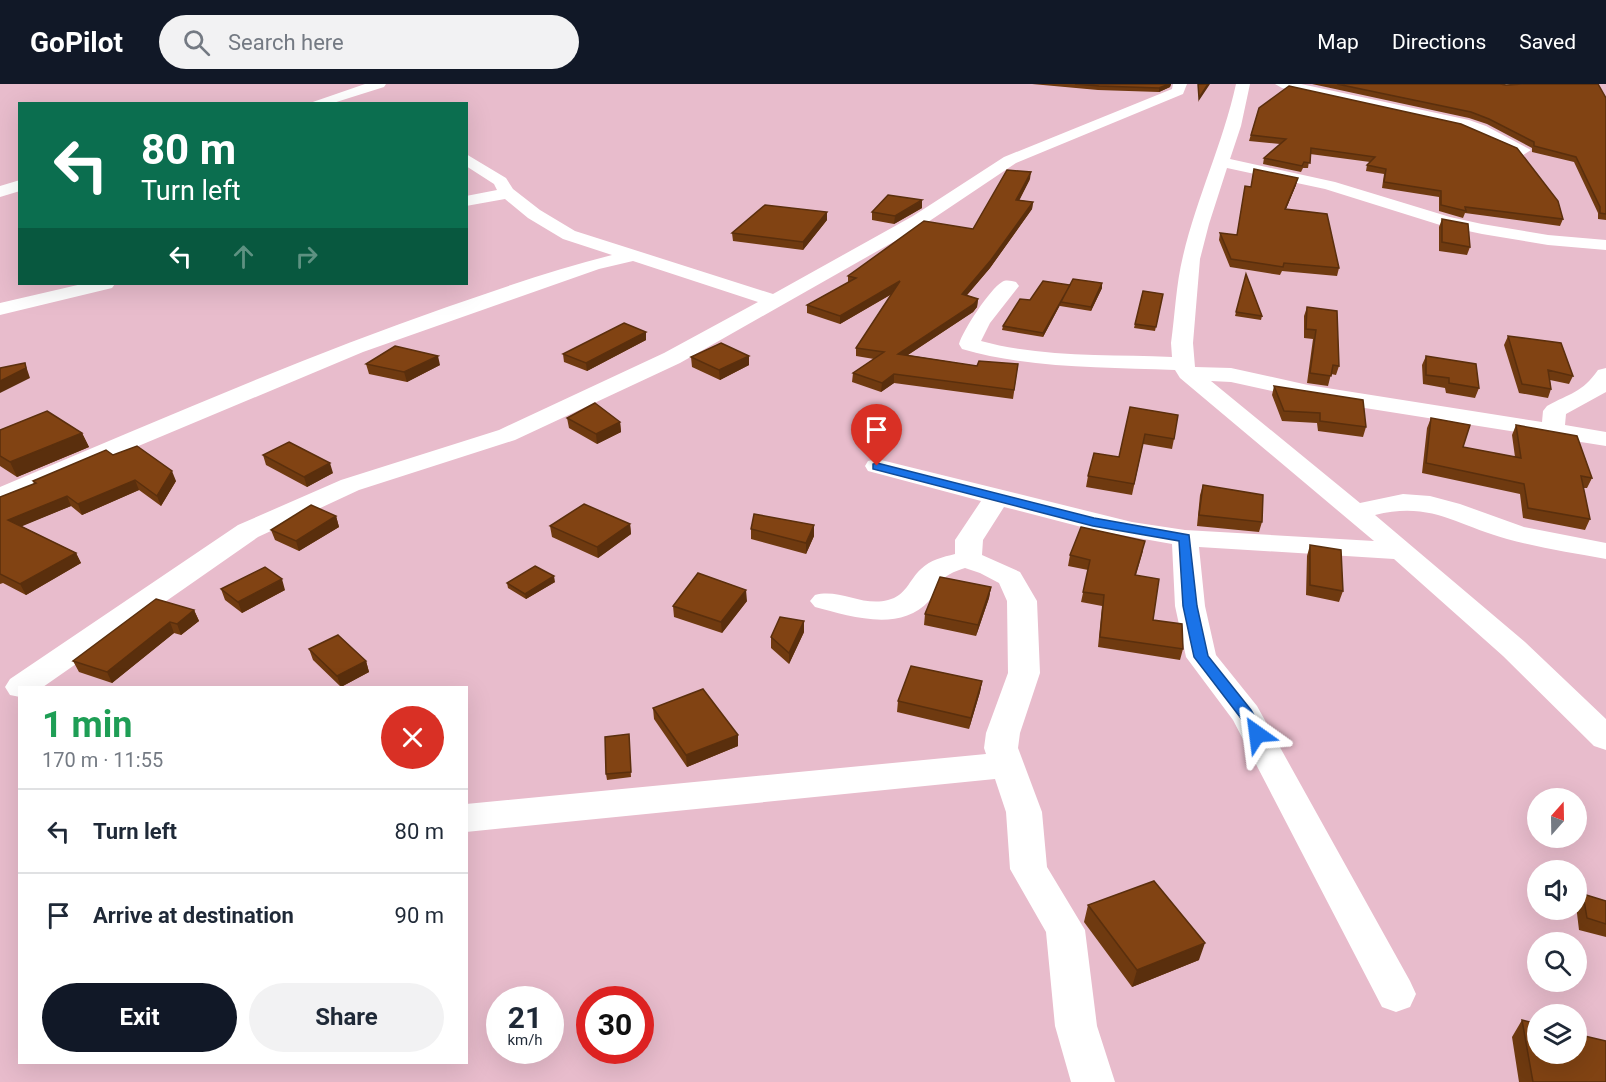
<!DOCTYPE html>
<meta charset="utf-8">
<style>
body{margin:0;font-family:Roboto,sans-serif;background:#f2f2f3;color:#1f2937;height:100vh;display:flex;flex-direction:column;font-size:22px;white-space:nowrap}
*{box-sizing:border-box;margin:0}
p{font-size:20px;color:#747a83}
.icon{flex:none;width:33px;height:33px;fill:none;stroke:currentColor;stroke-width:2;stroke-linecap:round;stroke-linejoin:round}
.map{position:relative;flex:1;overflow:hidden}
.sheet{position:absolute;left:18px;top:602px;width:450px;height:378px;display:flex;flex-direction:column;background:#fff;border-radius:0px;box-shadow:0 6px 24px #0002}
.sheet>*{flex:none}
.banner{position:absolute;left:18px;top:18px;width:450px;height:183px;border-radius:0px;box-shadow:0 6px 24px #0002;background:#0b6e4f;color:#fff;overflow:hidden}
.needle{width:39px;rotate:20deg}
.fabs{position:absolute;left:1527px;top:704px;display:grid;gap:12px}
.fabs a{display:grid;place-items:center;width:60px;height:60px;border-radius:50%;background:#fff;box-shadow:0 6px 24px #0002;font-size:30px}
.speed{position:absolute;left:486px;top:902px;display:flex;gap:12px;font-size:30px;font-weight:700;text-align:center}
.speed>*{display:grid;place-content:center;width:78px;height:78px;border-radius:50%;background:#fff;box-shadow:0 6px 24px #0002;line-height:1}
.speed small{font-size:15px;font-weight:400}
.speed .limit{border:9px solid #d22;background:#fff;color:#111}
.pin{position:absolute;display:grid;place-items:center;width:51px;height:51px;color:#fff;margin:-62px -26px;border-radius:50% 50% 50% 0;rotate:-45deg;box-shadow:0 0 6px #0007}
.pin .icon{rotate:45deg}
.me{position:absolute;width:66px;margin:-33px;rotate:329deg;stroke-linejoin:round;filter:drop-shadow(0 0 4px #0008)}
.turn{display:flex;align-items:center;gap:21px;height:126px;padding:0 24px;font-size:27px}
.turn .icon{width:78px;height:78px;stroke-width:2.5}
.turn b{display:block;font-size:42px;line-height:51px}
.lanes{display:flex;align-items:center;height:57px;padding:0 24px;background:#0003;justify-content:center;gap:30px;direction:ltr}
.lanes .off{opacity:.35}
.round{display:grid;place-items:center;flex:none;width:63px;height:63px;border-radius:32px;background:#f2f2f3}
.overview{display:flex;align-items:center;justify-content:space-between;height:102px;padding:0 24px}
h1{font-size:36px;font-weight:700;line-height:45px;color:#1e9e55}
.action{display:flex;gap:12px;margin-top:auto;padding:12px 24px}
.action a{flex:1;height:69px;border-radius:36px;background:#111827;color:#fff;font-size:24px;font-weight:700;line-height:69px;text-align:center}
.action a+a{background:#f2f2f3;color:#1f2937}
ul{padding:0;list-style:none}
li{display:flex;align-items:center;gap:18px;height:84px;padding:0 24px;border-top:2px solid #e0e1e3}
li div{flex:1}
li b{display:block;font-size:22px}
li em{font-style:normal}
header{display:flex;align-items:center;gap:36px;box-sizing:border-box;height:84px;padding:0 30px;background:#111827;color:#fff}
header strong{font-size:28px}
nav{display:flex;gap:33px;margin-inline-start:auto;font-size:21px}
.search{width:420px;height:54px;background:#f2f2f3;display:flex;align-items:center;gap:15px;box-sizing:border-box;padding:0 21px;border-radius:33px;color:#747a83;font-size:22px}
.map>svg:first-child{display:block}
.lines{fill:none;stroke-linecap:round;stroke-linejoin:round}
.minor{fill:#fff;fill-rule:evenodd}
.wall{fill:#6f3a10}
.shaded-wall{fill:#5a2f0d}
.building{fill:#814313;stroke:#5a2f0d;stroke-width:1.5}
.route{fill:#1a73e8;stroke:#114b97;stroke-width:1.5}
</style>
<header>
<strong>GoPilot</strong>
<div class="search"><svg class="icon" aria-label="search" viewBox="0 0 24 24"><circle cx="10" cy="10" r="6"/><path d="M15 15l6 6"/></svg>Search here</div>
<nav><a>Map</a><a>Directions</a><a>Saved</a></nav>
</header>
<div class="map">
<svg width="1606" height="998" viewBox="0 0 1606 998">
<rect width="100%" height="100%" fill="#e8bccc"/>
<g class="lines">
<path class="minor" d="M365 0H386L384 3 330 20H307Z
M1173 0H1187L1183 10 1016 79 925 140 680 279 515 356 359 406 258 453 43 603H20V613L10 611 5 603 10 595 238 441 341 396 499 346 664 269 758 218 633 177 599 185 363 268 0 420V403C148 341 295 276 447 223 502 204 556 185 612 171L563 155 528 134 505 115 466 122V112L497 106 494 100 466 82V70L506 94 513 105 540 126 575 147 773 210 913 132 1004 73 1172 5Z
M1236 0H1250L1241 42 1230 75 1335 98 1450 133 1482 140 1548 151 1606 156V166L1548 161 1482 150 1440 141 1325 105 1227 84 1209 140 1200 175 1193 259 1195 283 1231 284 1308 301 1542 338 1543 327 1547 322C1570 309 1582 309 1598 286L1606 284V308L1566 330 1565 341 1606 348V362L1308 315 1231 298 1211 297 1360 419 1403 410 1430 412 1460 420 1524 443 1606 459V475C1573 469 1540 464 1507 455 1456 441 1431 417 1375 431L1525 558 1606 635V666L1594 662 1503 572 1394 475 1199 463 1205 522 1216 571 1257 622 1410 897 1416 910 1410 923 1396 928 1382 923 1233 636 1186 573 1175 522 1172 460 1093 446 1004 423 983 456 982 471 1020 488 1037 517 1040 589 1020 649 1018 664 1042 728 1047 783 1085 846 1097 942 1115 998H1071L1055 942 1046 848 1010 785 1006 728 995 695 466 748V720L986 670 984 664 986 649 1008 589 1007 517 999 499 980 489 965 484C955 487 943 492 938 501 934 506 933 512 929 517 900 549 849 532 815 523L810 517 815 511C839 504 863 523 888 516 906 512 909 496 921 485 930 476 943 473 955 470V456L981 417 868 387 865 382 868 377 877 375 1132 438 1185 446 1374 457 1180 294 1175 286C1104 283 1031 285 962 265L959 260C963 246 990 205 1002 198 1006 195 1012 197 1016 198L1019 202 990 239 981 257C1042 274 1110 270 1172 273L1171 259C1175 231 1176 200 1183 172 1197 113 1223 59 1236 0Z
M1275 0H1301L1469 36 1486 42 1531 66 1523 71 1518 69 1460 43 1282 4Z
M1491 0H1528C1520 6 1499 6 1491 0Z
M20 96V107L0 113V102Z
M82 200H115L112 204 0 231V219Z"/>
</g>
<path class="wall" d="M1032 0H1171L1170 3 1159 8 1098 6Z
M1312 0H1500L1606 14V136L1598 135V129L1574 78 1532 68V64L1487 40 1469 34Z
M1259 24 1563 135 1560 142 1465 129 1463 134 1439 127V113L1382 104 1384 90 1366 87 1367 81 1370 78 1310 70 1308 84H1303L1301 88 1263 80 1264 74 1280 60 1249 57Z
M1030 95 1019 116 1033 118 1032 125 990 184 967 211 978 215 977 223 973 228 908 271 977 282 1018 280 1013 315 894 299 881 308 852 298 853 289 874 275 856 272V264L892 210 840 240 807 229V221L848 199V192L973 145Z
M1296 101 1286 125 1339 184 1337 192 1282 187 1280 191 1230 183 1219 156 1220 149 1237 151 1245 102 1251 103Z
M922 124 894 140 872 136V128Z
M1442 135 1470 163 1467 171 1439 167V143Z
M827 136 803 166 733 157 732 149Z
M1246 190 1262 232 1261 236 1235 232Z
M1102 199V204L1091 227 1060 222V221L1043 253 1002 246 1003 242 1030 216 1070 201Z
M1143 207 1163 210 1155 247 1134 244Z
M1307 223 1339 282 1336 291 1331 290 1328 302 1307 299 1313 255 1304 254V232Z
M646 248V256L587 287 564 278 563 270Z
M1508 252 1573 292 1569 300 1550 296 1551 305 1548 314 1519 309 1504 261Z
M1426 272 1479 304 1475 314 1446 309 1445 304 1423 300 1422 281Z
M691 273 749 281 720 296 692 283Z
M366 280 440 281 407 298 369 290Z
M1274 302 1366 343 1363 353 1318 347 1317 339 1282 337 1272 311Z
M1130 323 1174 355 1172 365 1143 360 1132 411 1086 403 1088 392 1119 373Z
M567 334 620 338 621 348 597 360 569 344Z
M1431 334 1463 363 1515 373 1512 351 1516 341 1592 394 1587 404H1583L1590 435 1585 446 1523 434 1520 410 1422 389 1427 344Z
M0 346 82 349 89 363 17 393 0 382Z
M113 371 176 397 161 422 139 406 82 431 71 422 21 442 76 469 81 479 26 511 3 499 0 500V413L34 400 33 397Z
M263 371 333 389 307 403 266 381Z
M1203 401 1262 438 1259 448 1197 442 1200 411Z
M336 432 339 443 299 467 275 456 271 446Z
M630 440 631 450 598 474 552 453 550 442Z
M751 445 814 452 806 470 751 455Z
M1310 461 1343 507 1339 518 1306 511 1307 472Z
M1143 467 1136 491 1153 536 1183 565 1180 576 1098 563 1102 522 1081 518 1088 486 1068 482 1070 471Z
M555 498 526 515 508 504 507 499Z
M991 503 989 514 976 552 924 541 925 530Z
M221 505 285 506 242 529 225 516Z
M747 517 722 549 674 533 673 522Z
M194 526 199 537 181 551 174 549 112 599 79 588 73 577Z
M804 548 789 580 771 564V553Z
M309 565 366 577 369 588 341 603 313 576Z
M982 597 980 608 969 645 897 628 898 617Z
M653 624 738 651V662L687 683 654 635Z
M629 650 631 693 607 696 606 690Z
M1583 810 1606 817V853L1579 846 1576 821Z
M1088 821 1199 876 1132 903 1084 838Z
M1522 936 1606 998H1519L1512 953Z"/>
<path class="shaded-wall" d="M1169 0H1171L1170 3 1159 8V4Z
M1208 0H1210L1198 18 1199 14Z
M1031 88 1030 95 1016 123V116Z
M1298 94 1296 101 1283 132 1285 125Z
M922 116V124L894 140 895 132Z
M1033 118 1032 125 990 184 961 218 962 210Z
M827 128V136L803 166V158Z
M900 197V205L840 240V232Z
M1102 199V204L1091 227V223Z
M1070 201 1061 218 1060 221 1043 253V249Z
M978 215 977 223 973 228 897 278 898 270Z
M646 248V256L587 287 586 279Z
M438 272 440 281 407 298 404 288Z
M749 272V281L720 296 719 286Z
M25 279 30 294 0 309V297Z
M894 290V299L881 308 882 299Z
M620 338 621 348 597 360 596 350Z
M82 349 89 363 17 393 10 378Z
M330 379 333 389 307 403 304 393Z
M172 387 176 397 161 422 157 412Z
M135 396 139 406 82 431 78 420Z
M67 412 71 422 13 446 8 436Z
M336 432 339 443 299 467 296 457Z
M630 440 631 450 598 474 597 463Z
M814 441V452L806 470V459Z
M76 469 81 479 26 511 20 500Z
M554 492 555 498 526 515 525 510Z
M282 495 285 506 242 529 238 518Z
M991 503 989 514 976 552 978 541Z
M746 506 747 517 722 549 721 538Z
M194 526 199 537 181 551 177 540Z
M804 537V548L789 580V569Z
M170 538 174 549 112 599 107 588Z
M366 577 369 588 341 603 337 592Z
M982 597 980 608 969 645 971 634Z
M738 651V662L687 683 686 671Z
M1205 859 1199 876 1132 903 1137 886Z"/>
<path class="building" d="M1075 0H1169L1159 4 1099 2Z
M1198 0H1208L1199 14Z
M1337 0H1500L1506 1 1523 0H1598L1606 14V130L1600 129V123L1576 73 1534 62V58L1489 35 1471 28Z
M1289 2 1461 40 1517 64 1558 117 1563 135 1465 123 1466 127 1441 121V107L1384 98 1386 85 1367 81 1375 73 1311 64 1310 79 1304 78 1302 82 1264 74 1286 55 1251 51 1259 24Z
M1254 85 1298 94 1285 125 1327 130 1339 184 1284 179 1283 183 1231 175 1220 149 1237 151 1245 102 1251 103Z
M1007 86 1031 88 1016 116 1033 118 991 176 962 210 978 215 974 220 898 270 977 282 979 277 1018 280 1014 306 894 290 882 299 853 289 884 268 856 264 900 197 840 232 807 221 856 194 848 192 924 137 973 145Z
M888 111 922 116 895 132 872 128Z
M765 121 827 128 803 158 732 149Z
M1442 135 1468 140 1470 163 1442 158Z
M1246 190 1262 232 1236 228Z
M1073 195 1102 199 1091 223 1061 218Z
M1043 197 1070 201 1043 249 1003 242 1020 215 1030 216Z
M1143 207 1163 210 1156 243 1135 240Z
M1307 223 1337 227 1339 282 1333 281 1331 292 1310 289 1316 246 1306 245Z
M624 239 646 248 586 279 563 270Z
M1508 252 1561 259 1573 292 1548 286 1551 305 1522 300Z
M721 259 749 272 719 286 691 273Z
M395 262 438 272 404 288 366 280Z
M1426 272 1476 280 1479 304 1449 299V294L1426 291Z
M25 279 26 284 0 297V284Z
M1274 302 1363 316 1366 343 1320 337V329L1284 327Z
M595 319 620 338 596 350 567 334Z
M1130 323 1178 331 1174 355 1145 350 1134 400 1088 392 1094 369 1119 373Z
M47 327 82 349 10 378 0 372V346Z
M1431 334 1470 341 1463 363 1521 374 1516 341 1577 352 1592 394 1581 392 1590 435 1528 424 1524 400 1426 379Z
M289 358 330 379 304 393 263 371Z
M137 362 172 387 157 412 135 396 78 420 67 412 8 436 76 469 20 500 0 490V413L36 399 33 397 106 366 113 371Z
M1203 401 1263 411 1262 438 1199 431Z
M584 420 630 440 597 463 550 442Z
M311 421 336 432 296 457 271 446Z
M754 430 814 441 806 459 751 445Z
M1081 443 1145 457 1135 491 1159 495 1153 536 1182 540 1183 565 1100 553 1104 511 1083 508 1090 476 1070 471Z
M1310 461 1341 466 1343 507 1310 501Z
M535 482 554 492 525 510 507 499Z
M265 483 282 495 238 518 221 505Z
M698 489 746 506 721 538 673 522Z
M940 493 991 503 978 541 925 530Z
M156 515 194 526 177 540 170 538 107 588 73 577Z
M780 533 804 537 789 569 771 553Z
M338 551 366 577 337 592 309 565Z
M911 582 982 597 971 634 898 617Z
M703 605 738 651 686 671 653 624Z
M629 650 631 688 606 690 605 653Z
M1154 797 1205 859 1137 886 1088 821Z
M1583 810 1606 817V840L1587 834Z
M1522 936 1538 940V969H1576V950L1606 957V998H1533Z"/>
<path class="route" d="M877 379 1094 434 1189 451 1197 522 1208 572 1251 626 1265 650 1262 654H1251L1240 633 1194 573 1183 522 1179 457 1093 442 873 385V380Z"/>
</svg>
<div class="fabs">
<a><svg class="needle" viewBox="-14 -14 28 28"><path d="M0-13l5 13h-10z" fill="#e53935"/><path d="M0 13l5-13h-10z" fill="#747a83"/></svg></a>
<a><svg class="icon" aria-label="sound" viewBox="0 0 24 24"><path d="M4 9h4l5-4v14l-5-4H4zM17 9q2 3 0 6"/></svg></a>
<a><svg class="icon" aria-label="search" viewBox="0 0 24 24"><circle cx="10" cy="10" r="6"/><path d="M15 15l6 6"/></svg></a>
<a><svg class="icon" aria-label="layers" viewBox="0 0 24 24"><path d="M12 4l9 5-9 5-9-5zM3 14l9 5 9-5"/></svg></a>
</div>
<div class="speed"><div>21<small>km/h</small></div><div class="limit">30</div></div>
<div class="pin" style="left:877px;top:382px;background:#d93025"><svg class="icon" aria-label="arrive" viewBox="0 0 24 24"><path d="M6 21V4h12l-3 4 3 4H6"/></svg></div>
<svg class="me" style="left:1257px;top:650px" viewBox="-20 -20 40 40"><path d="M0-17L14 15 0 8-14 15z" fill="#1a73e8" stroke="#fff" stroke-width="4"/></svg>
<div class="banner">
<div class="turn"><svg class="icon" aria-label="left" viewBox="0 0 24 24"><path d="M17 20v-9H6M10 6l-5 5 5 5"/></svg><div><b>80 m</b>Turn left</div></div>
<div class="lanes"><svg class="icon" aria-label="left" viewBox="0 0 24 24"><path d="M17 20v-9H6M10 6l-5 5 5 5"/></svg><svg class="icon off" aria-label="ahead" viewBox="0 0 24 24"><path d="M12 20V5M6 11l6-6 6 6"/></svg><svg class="icon off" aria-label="right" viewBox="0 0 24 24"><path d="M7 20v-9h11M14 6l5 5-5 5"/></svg></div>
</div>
<section class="sheet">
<div class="overview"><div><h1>1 min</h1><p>170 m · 11:55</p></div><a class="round" style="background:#d93025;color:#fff"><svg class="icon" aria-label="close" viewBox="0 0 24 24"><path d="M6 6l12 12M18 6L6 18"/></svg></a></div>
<ul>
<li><svg class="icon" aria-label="left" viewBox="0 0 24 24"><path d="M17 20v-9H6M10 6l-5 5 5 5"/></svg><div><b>Turn left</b></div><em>80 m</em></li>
<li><svg class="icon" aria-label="arrive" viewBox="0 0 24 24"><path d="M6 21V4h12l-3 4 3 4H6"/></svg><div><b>Arrive at destination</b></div><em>90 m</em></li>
</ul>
<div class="action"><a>Exit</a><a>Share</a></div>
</section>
</div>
